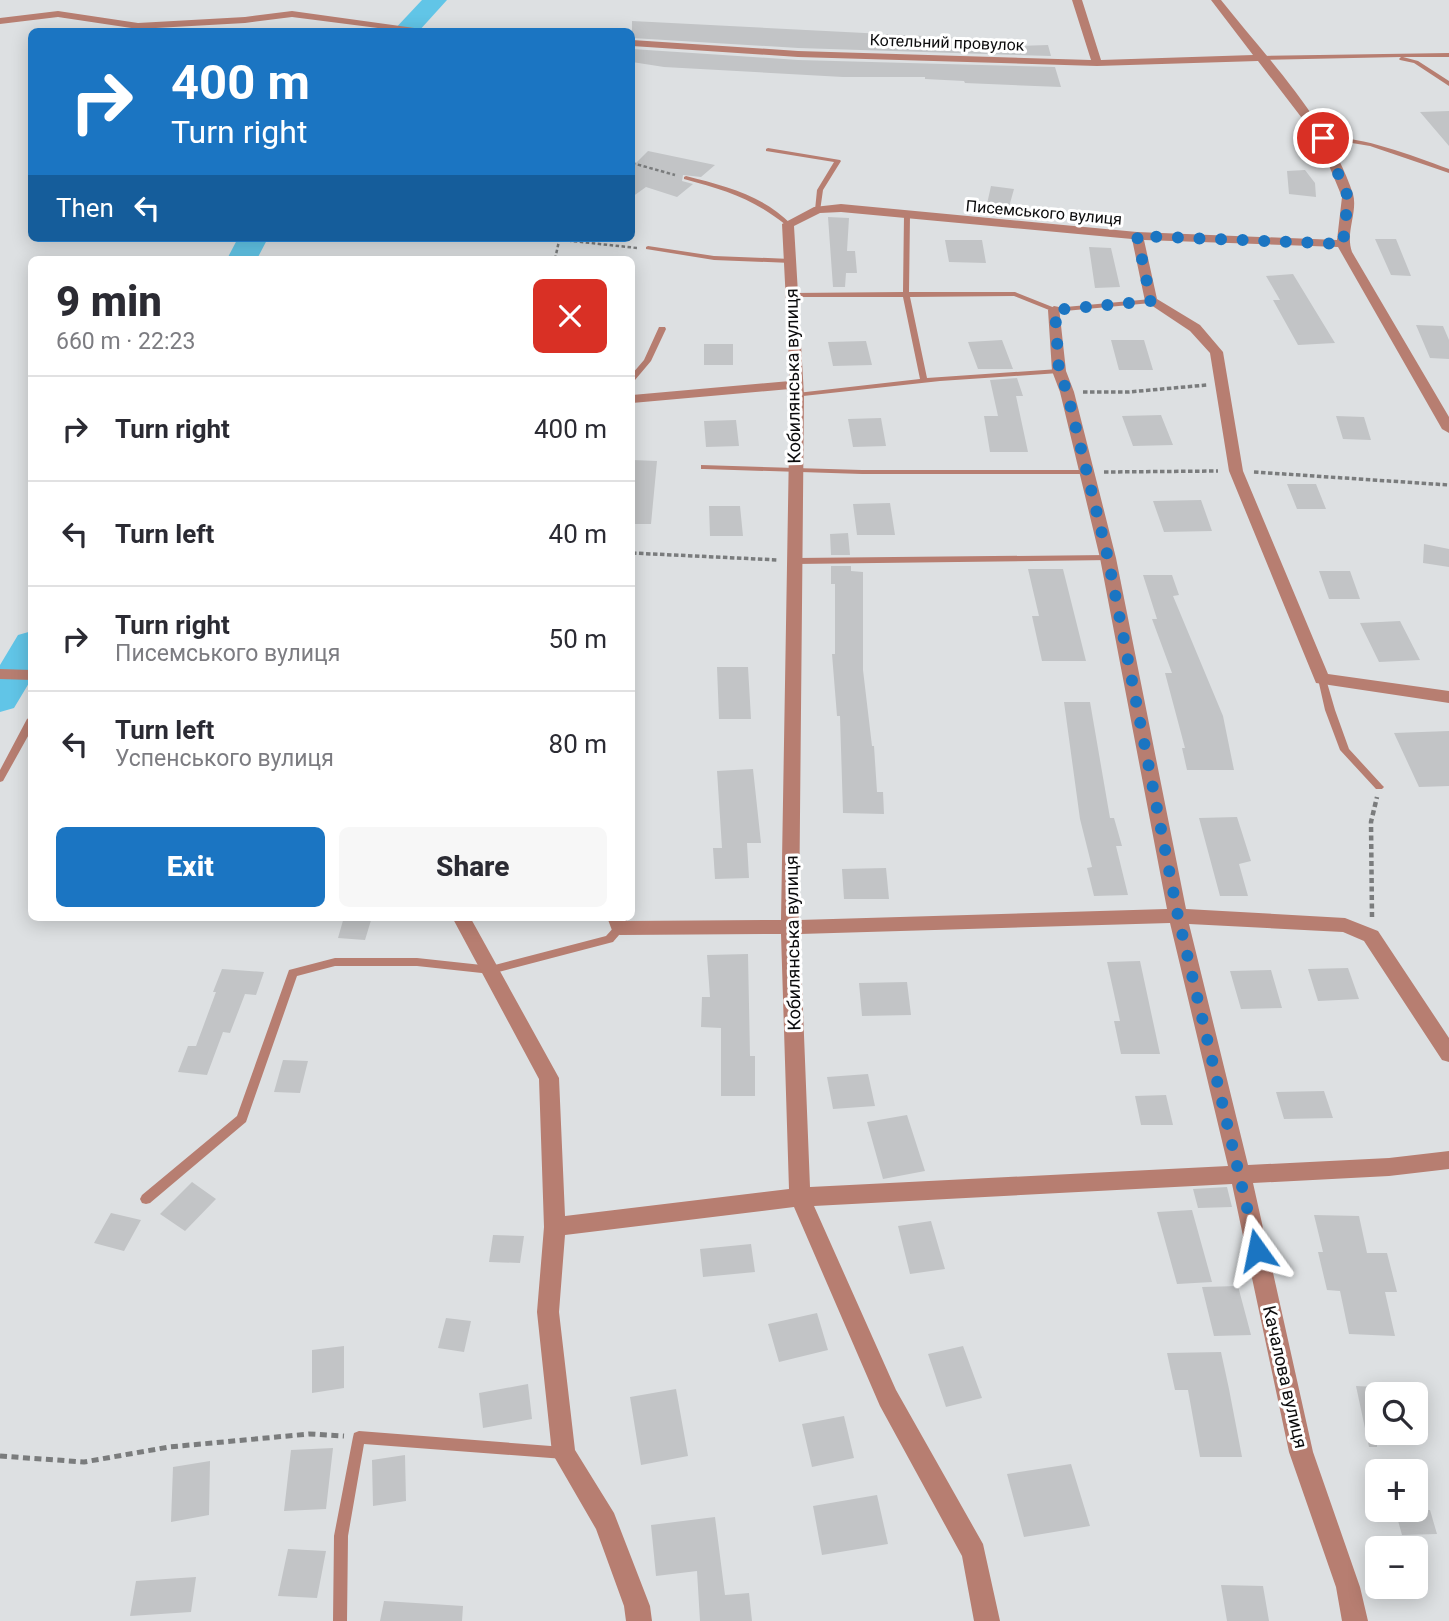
<!DOCTYPE html>
<meta charset="utf-8">
<style>
body{margin:0;font-family:Roboto,sans-serif;background:#f7f7f7;color:#2b2b33;height:100vh;display:flex;flex-direction:column;font-size:26px;white-space:nowrap}
*{box-sizing:border-box;margin:0}
p{font-size:23px;color:#7c7c81}
.icon{flex:none;width:38px;height:38px;fill:none;stroke:currentColor;stroke-width:2;stroke-linecap:round;stroke-linejoin:round}
.map{position:relative;flex:1;overflow:hidden}
.side{position:absolute;left:28px;top:256px;width:607px;height:665px;display:flex;flex-direction:column;background:#fff;border-radius:10px;box-shadow:0 4px 18px #0003}
.side>*{flex:none}
.hud{position:absolute;left:28px;top:28px;width:607px;height:214px;border-radius:10px;box-shadow:0 4px 18px #0003;background:#1b75c2;color:#fff;overflow:hidden}
.controls{position:absolute;left:1365px;top:1382px;display:grid;gap:14px}
.controls a{display:grid;place-items:center;width:63px;height:63px;border-radius:10px;background:#fff;box-shadow:0 4px 18px #0003;font-size:35px}
.pin{position:absolute;display:grid;place-items:center;width:60px;height:60px;color:#fff;margin:-30px;border:4px solid #fff;border-radius:50%;box-shadow:0 2px 7px #0007}
.me{position:absolute;width:77px;margin:-38px;rotate:348deg;stroke-linejoin:round;filter:drop-shadow(0 0 5px #0008)}
.turn{display:flex;align-items:center;gap:24px;height:147px;padding:0 28px;font-size:32px}
.turn .icon{width:91px;height:91px;stroke-width:2.5}
.turn b{display:block;font-size:49px;line-height:60px}
.then{display:flex;align-items:center;height:66px;padding:0 28px;background:#0003;gap:14px;font-size:26px}
.round{display:grid;place-items:center;flex:none;width:74px;height:74px;border-radius:10px;background:#f7f7f7}
.overview{display:flex;align-items:center;justify-content:space-between;height:119px;padding:0 28px}
h1{font-size:42px;font-weight:800;line-height:52px}
.cta{display:flex;gap:14px;margin-top:auto;padding:14px 28px}
.cta a{flex:1;height:80px;border-radius:10px;background:#1b75c2;color:#fff;font-size:28px;font-weight:800;line-height:80px;text-align:center}
.cta a+a{background:#f7f7f7;color:#2b2b33}
ul{padding:0;list-style:none}
li{display:flex;align-items:center;gap:21px;height:105px;padding:0 28px;border-top:2px solid #e1e1e2}
li div{flex:1}
li b{display:block;font-size:26px}
li em{font-style:normal}
.map>svg:first-child{display:block}
.lines{fill:none;stroke-linecap:round;stroke-linejoin:round}
.river{fill:#61c5e7;fill-rule:evenodd}
.building{fill:#c2c4c6}
.path-far3{stroke:#7a7c7d;stroke-width:2.5;stroke-dasharray:3.5 2.5;stroke-linecap:butt}
.path-far2{stroke:#7a7c7d;stroke-width:3.5;stroke-dasharray:4.5 2.5;stroke-linecap:butt}
.path-far1{stroke:#7a7c7d;stroke-width:4.5;stroke-dasharray:5 3.5;stroke-linecap:butt}
.path{stroke:#7a7c7d;stroke-width:5;stroke-dasharray:7 4.5;stroke-linecap:butt}
.service{fill:#b77e71;fill-rule:evenodd}
.minor{fill:#b77e71;fill-rule:evenodd}
.route{stroke:#1b75c2;stroke-width:12;stroke-dasharray:0 21.6}
.labels{text-anchor:middle;stroke-width:6;stroke-linejoin:round;paint-order:stroke}
.far-street-label{font-size:16px;fill:#0b0b0c;stroke:#fff}
.street-label{font-size:18px;fill:#0b0b0c;stroke:#fff}
</style>
<div class="map">
<svg width="1449" height="1621" viewBox="0 0 1449 1621">
<rect width="100%" height="100%" fill="#dde0e2"/>
<g class="lines">
<path class="river" d="M422 0H447L418 32H392Z
M238 238H268L257 259H227Z
M32 631V678L14 708 0 712V665L18 635Z"/>
</g>
<path class="building" d="M632 21 982 39V41L1018 43V46L1048 45 1051 56 798 48 632 38Z
M632 49 798 60 1055 67 1061 87 965 83 964 81 925 79V77H843L664 67 632 62Z
M1449 111V146L1420 112Z
M648 151 715 165 701 177 683 175 682 181 693 184 677 197 646 187 632 197V167Z
M1305 170 1315 183 1316 197 1289 194 1287 171Z
M991 186 1014 189 1009 207 987 204Z
M828 217 849 218 847 251H855L857 273H846L845 287H833Z
M1375 239H1396L1411 276 1391 275Z
M945 240H982L986 263 949 262Z
M1089 247 1111 248 1120 287 1095 288Z
M1293 274 1335 343 1298 345 1273 300H1280L1266 276Z
M1416 325 1443 326 1449 340V359L1430 358Z
M1002 340 1013 369H978L968 342Z
M1111 340H1144L1153 370H1119Z
M866 341 872 365 833 366 828 342Z
M704 344H733V365H704Z
M1017 378 1023 396H1016L1028 452H990L984 416H998L990 380Z
M1161 415 1173 445 1133 446 1122 416Z
M1336 416 1364 417 1371 440 1343 439Z
M881 418 886 446 853 447 848 419Z
M736 420 739 446 706 447 704 421Z
M632 460 657 461 651 524H632Z
M1287 484H1316L1326 509H1297Z
M1201 500 1212 531 1164 532 1153 501Z
M890 503 895 535H857L853 504Z
M709 506H740L743 536H710Z
M848 533 850 555H831L830 534Z
M1424 544 1449 549V567L1423 563Z
M831 566H851V571L863 572V670L872 746H874L877 792H883L884 814 843 813 840 716H837L832 654H835V584H831Z
M1028 569H1063L1086 661H1042L1032 616H1039Z
M1319 571H1350L1360 599H1329Z
M1143 575H1172L1179 595 1173 596 1223 716 1234 770H1187L1182 748H1185L1165 673H1172L1152 619H1157Z
M1400 621 1420 660 1379 662 1360 623Z
M717 667H748L751 719H719Z
M1064 702H1090L1110 818H1114L1122 846H1116L1128 895 1094 896 1087 868 1092 867 1080 819Z
M1449 731V786L1419 787 1394 733Z
M753 769 761 843H747L749 878 715 879 713 848H722L717 771Z
M1237 817 1251 861 1239 864 1248 896H1220L1199 818Z
M886 868 889 899H844L842 869Z
M344 917H372L365 940 338 938Z
M748 954 750 1056H755V1096H721V1028L701 1027 702 997H710L707 955Z
M1140 961 1160 1054H1121L1114 1021H1120L1107 962Z
M1348 968 1359 999 1318 1001 1308 969Z
M222 969 264 972 256 995 245 994 230 1033 223 1032 207 1075 178 1072 188 1046H196L216 992H213Z
M1271 970 1282 1008 1241 1009 1230 971Z
M907 982 911 1015 862 1016 859 983Z
M283 1060 308 1061 300 1093 274 1092Z
M868 1074 875 1106 833 1109 827 1077Z
M1324 1091 1333 1118 1284 1119 1276 1092Z
M1166 1095 1173 1125H1141L1135 1096Z
M907 1115 925 1171 883 1179 867 1122Z
M192 1182 216 1199 185 1231 160 1214Z
M1227 1187 1232 1207 1198 1208 1193 1189Z
M1192 1210 1212 1282 1177 1284 1157 1212Z
M111 1213 141 1220 124 1251 94 1243Z
M1314 1215 1359 1216 1367 1253H1387L1397 1292H1385L1395 1336 1349 1334 1340 1291 1327 1290 1318 1252H1323Z
M931 1221 945 1269 910 1274 898 1226Z
M493 1235 524 1236 520 1263 489 1262Z
M751 1244 755 1272 703 1277 700 1249Z
M1238 1286 1251 1335 1214 1336 1202 1287Z
M817 1313 828 1350 779 1362 768 1324Z
M446 1318 471 1321 464 1352 438 1348Z
M344 1346V1388L312 1393V1350Z
M963 1346 982 1398 946 1407 928 1354Z
M1221 1352 1229 1389 1242 1457H1200L1188 1390H1175L1167 1353Z
M528 1384 532 1419 483 1428 479 1393Z
M1356 1386 1377 1387V1447H1369Z
M676 1389 688 1456 641 1465 630 1397Z
M844 1416 854 1458 812 1467 802 1424Z
M333 1448 326 1509 284 1511 291 1450Z
M405 1455 406 1501 373 1506 372 1460Z
M210 1461 209 1515 171 1522 173 1467Z
M1071 1464 1090 1526 1024 1537 1007 1474Z
M877 1495 888 1544 822 1555 813 1506Z
M1395 1510H1430L1437 1534 1402 1535Z
M715 1517 725 1595 749 1593 752 1621H700L697 1571 656 1576 651 1525Z
M288 1549 326 1551 317 1598 278 1596Z
M196 1577 191 1612 130 1616 136 1581Z
M1221 1585 1263 1586 1269 1621H1227Z
M384 1601 463 1606 462 1621H380Z"/>
<g class="lines">
<path class="path-far3" d="M632 163 675 175
M544 238 637 248
M555 259 559 241"/>
<path class="path-far2" d="M1083 392H1129L1207 385
M1104 472 1218 471
M1254 472 1449 485
M632 553 778 560"/>
<path class="path-far1" d="M1372 917 1371 822 1377 797"/>
<path class="path" d="M0 1456 84 1462 169 1447 309 1434 344 1436"/>
<path class="service" d="M1449 53V57H1403L1418 61 1449 81V86L1414 63 1400 60 1399 59 1401 57 1262 60 1259 58 1262 56Z
M1323 136C1368 138 1407 154 1449 169V173L1370 146 1340 141 1321 139V137Z
M768 148 840 160 841 161 823 190 820 211 815 210 817 190 834 162 766 151V149Z
M686 176C725 186 762 195 791 224L786 225C752 198 725 190 684 179V177Z
M907 213 910 215 909 292H1015L1055 308 1151 299 1154 301 1151 303 1054 312 1014 296 910 297 927 378 1059 369 1063 371 1059 373 940 381 794 397 793 395 797 393 920 379 903 297H792L789 295 792 293 903 292 904 215Z
M648 246 714 256 791 259 794 261 791 263 714 260 646 249V247Z
M659 327H665L666 329 651 361 635 380H632V374L644 360Z
M701 465 862 470H1087L1091 472 1087 474H862L704 469H701Z
M1108 555 1111 556 1112 558 1111 560 796 564 792 561 796 558Z
M1322 676 1326 679 1335 710 1349 749 1382 785 1384 787 1382 789H1376L1340 750 1325 710 1318 679Z
M32 716V729L3 781 0 782V770L27 719Z
M620 924 624 925 625 928 613 942 491 974 417 966H335L297 976 246 1122 150 1203 146 1204 142 1203 140 1199 142 1195 237 1116 289 970 335 958H417L491 966 606 936 616 925Z
M359 1431 564 1447 569 1448 570 1453 569 1458 564 1459 364 1444 348 1536 347 1621H333L334 1536 353 1437 354 1433Z"/>
<path class="minor" d="M1072 0H1082L1101 60 1253 55 1211 0H1221C1267 58 1330 123 1353 194 1358 212 1345 233 1352 252L1449 417V433L1442 429 1338 247 1144 240 1157 299 1200 325 1223 352 1243 471 1328 674 1449 691V703L1316 683 1229 471 1210 353 1190 331 1145 301 1132 239 841 212 820 213 794 226 804 395 799 920 1167 909 1100 558 1060 392 1052 371 1048 310 1054 306 1059 307 1066 371 1074 392 1116 558 1186 909 1345 918 1378 931 1449 1038V1062L1442 1060 1364 941 1343 932 1189 924 1248 1165 1389 1158 1449 1151V1169L1389 1176 1253 1183 1313 1452 1360 1587 1368 1621H1342L1336 1587 1289 1452 1232 1184 814 1206 896 1390 983 1544 1000 1621H974L962 1556 880 1406 794 1207 565 1235 559 1312 575 1450 614 1513 650 1606 652 1621H626L624 1606 596 1529 552 1453 537 1312 544 1227 539 1079 452 917H470L559 1078 565 1216 789 1189 781 934 620 935 613 933 607 917H625L627 921 781 920 790 389 632 403V395L790 381 782 224 814 207 841 204 1137 232 1337 240 1342 197 1318 139 1258 61 1097 66 798 57 632 46V40L798 51 1091 60ZM1170 923 1228 1166 810 1187 800 934Z
M58 11 138 23 245 17 292 11 443 32H409L292 17 245 23 138 29 58 17 0 24V18Z
M516 29H552L557 32H511Z
M0 669 32 670V680L0 679Z"/>
</g>
<g class="lines">
<path class="route" d="M1257 1250 1178 916 1108 558 1067 392 1059 371 1055 310 1151 301 1137 236 1343 244 1348 197 1323 138"/>
</g>
<g class="labels">
<g class="far-street-label">
<text transform="translate(947 42) rotate(2)" y="6">Котельний провулок</text>
<text transform="translate(1044 212) rotate(5)" y="6">Писемського вулиця</text>
</g>
<g class="street-label">
<text transform="translate(793 376) rotate(-91)" y="6">Кобилянська вулиця</text>
<text transform="translate(793 943) rotate(-91)" y="6">Кобилянська вулиця</text>
<text transform="translate(1285 1377) rotate(77)" y="6">Качалова вулиця</text>
</g>
</g>
</svg>
<div class="controls">
<a><svg class="icon" aria-label="search" viewBox="0 0 24 24"><circle cx="10" cy="10" r="6"/><path d="M15 15l6 6"/></svg></a>
<a>+</a>
<a>−</a>
</div>
<div class="pin" style="left:1323px;top:138px;background:#d93025"><svg class="icon" aria-label="arrive" viewBox="0 0 24 24"><path d="M6 21V4h12l-3 4 3 4H6"/></svg></div>
<svg class="me" style="left:1257px;top:1250px" viewBox="-20 -20 40 40"><path d="M0-17L14 15 0 8-14 15z" fill="#1b75c2" stroke="#fff" stroke-width="4"/></svg>
<div class="hud">
<div class="turn"><svg class="icon" aria-label="right" viewBox="0 0 24 24"><path d="M7 20v-9h11M14 6l5 5-5 5"/></svg><div><b>400 m</b>Turn right</div></div>
<div class="then">Then<svg class="icon" aria-label="left" viewBox="0 0 24 24"><path d="M17 20v-9H6M10 6l-5 5 5 5"/></svg></div>
</div>
<section class="side">
<div class="overview"><div><h1>9 min</h1><p>660 m · 22:23</p></div><a class="round" style="background:#d93025;color:#fff"><svg class="icon" aria-label="close" viewBox="0 0 24 24"><path d="M6 6l12 12M18 6L6 18"/></svg></a></div>
<ul>
<li><svg class="icon" aria-label="right" viewBox="0 0 24 24"><path d="M7 20v-9h11M14 6l5 5-5 5"/></svg><div><b>Turn right</b></div><em>400 m</em></li>
<li><svg class="icon" aria-label="left" viewBox="0 0 24 24"><path d="M17 20v-9H6M10 6l-5 5 5 5"/></svg><div><b>Turn left</b></div><em>40 m</em></li>
<li><svg class="icon" aria-label="right" viewBox="0 0 24 24"><path d="M7 20v-9h11M14 6l5 5-5 5"/></svg><div><b>Turn right</b><p>Писемського вулиця</p></div><em>50 m</em></li>
<li><svg class="icon" aria-label="left" viewBox="0 0 24 24"><path d="M17 20v-9H6M10 6l-5 5 5 5"/></svg><div><b>Turn left</b><p>Успенського вулиця</p></div><em>80 m</em></li>
</ul>
<div class="cta"><a>Exit</a><a>Share</a></div>
</section>
</div>
